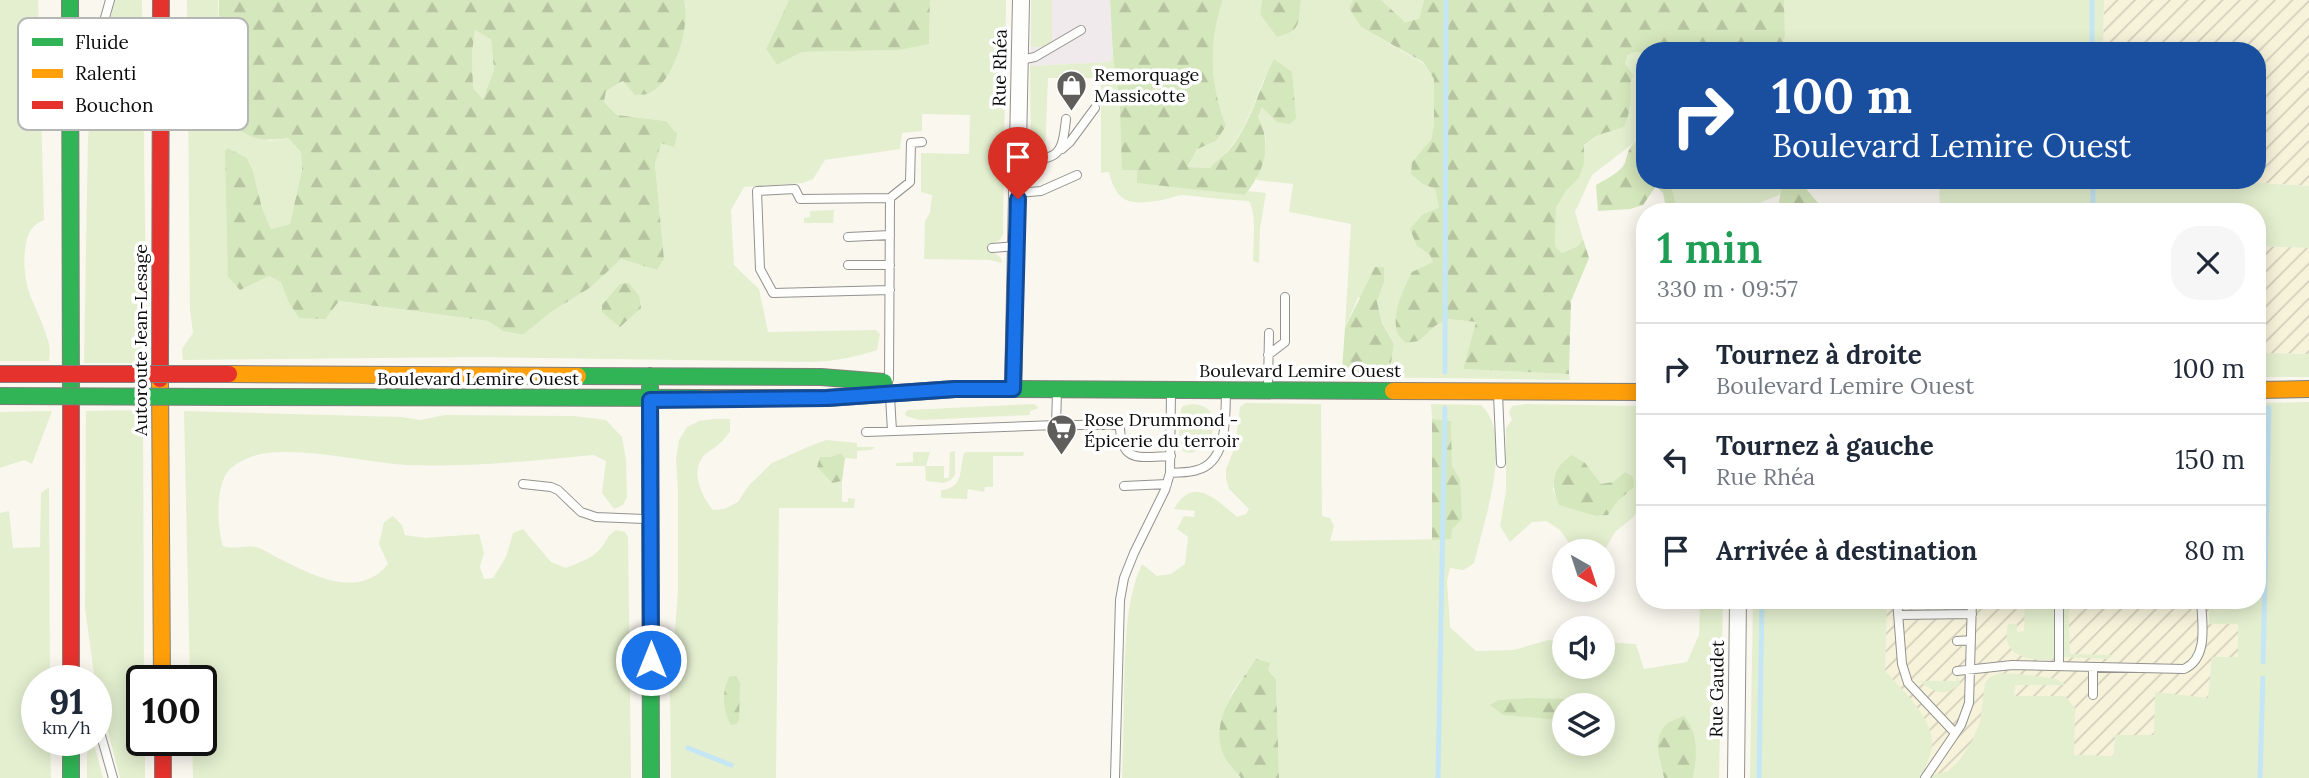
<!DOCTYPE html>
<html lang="fr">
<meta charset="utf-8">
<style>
body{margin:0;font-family:Lora,serif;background:#f6f6f7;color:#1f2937;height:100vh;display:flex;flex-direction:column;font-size:26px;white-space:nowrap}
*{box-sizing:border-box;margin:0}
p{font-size:23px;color:#747a83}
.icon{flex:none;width:38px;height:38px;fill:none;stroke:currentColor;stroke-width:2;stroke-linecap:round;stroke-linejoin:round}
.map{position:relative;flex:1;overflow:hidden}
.panel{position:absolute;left:1636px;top:203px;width:630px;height:406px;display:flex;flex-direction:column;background:#fff;border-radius:28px;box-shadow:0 4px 18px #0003}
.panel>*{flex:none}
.banner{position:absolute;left:1636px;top:42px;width:630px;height:147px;border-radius:28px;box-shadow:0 4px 18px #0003;background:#1a4fa0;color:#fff;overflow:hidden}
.needle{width:46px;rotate:141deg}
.fabs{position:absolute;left:1552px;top:539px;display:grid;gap:14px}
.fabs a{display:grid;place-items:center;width:63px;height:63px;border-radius:50%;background:#fff;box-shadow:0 4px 18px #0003;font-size:35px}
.speed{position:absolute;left:21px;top:665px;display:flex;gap:14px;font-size:35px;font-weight:700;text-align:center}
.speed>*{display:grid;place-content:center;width:91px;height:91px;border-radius:50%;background:#fff;box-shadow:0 4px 18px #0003;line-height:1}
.speed small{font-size:18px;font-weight:400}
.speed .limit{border:4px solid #111;border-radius:10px;background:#fff;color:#111}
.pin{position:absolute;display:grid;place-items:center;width:60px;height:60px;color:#fff;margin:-72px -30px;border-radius:50% 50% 50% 0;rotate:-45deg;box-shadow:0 0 7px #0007}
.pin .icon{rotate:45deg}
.me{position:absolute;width:77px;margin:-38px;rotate:0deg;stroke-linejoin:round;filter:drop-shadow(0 0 5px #0008)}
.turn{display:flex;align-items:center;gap:24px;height:147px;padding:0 21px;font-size:32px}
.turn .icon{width:91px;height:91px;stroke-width:2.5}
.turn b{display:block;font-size:49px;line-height:60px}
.round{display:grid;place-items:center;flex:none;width:74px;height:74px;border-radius:28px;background:#f6f6f7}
.summary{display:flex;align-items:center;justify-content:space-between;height:119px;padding:0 21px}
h1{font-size:42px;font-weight:600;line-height:52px;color:#1e9e55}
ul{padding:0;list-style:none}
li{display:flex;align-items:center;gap:21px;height:91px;padding:0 21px;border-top:2px solid #e0e1e3}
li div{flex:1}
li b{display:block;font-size:26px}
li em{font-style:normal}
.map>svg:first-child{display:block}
.industrial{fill:#f1eaed}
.farmland{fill:url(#farmland-furrows)}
.grass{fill:#e4efcf;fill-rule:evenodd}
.forest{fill:url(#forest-firs);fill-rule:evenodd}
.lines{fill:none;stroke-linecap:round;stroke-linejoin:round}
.stream{stroke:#c5e6f5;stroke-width:5}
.lane-casing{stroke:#93928e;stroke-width:10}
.street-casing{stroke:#93928e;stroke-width:18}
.fast-casing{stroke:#807f7c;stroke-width:18}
.slow-casing{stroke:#807f7c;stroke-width:18}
.jam-casing{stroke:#807f7c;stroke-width:18}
.lane{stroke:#fefefd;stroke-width:8}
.street{stroke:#fefefd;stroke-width:16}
.fast{stroke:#30b455;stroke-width:16}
.slow{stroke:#ff9f0a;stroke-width:16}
.jam{stroke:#e5322d;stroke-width:16}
.fast-bridge-casing{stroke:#807f7c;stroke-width:18;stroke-linecap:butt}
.jam-bridge-casing{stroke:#807f7c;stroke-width:18;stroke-linecap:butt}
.fast-bridge{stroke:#30b455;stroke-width:16}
.jam-bridge{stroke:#e5322d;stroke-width:16}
.route-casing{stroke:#114b97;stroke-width:18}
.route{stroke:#1a73e8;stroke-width:12}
.labels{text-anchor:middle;stroke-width:7;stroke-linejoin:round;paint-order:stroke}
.street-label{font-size:18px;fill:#0c0c0c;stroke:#fff}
.poi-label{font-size:18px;fill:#0c0c0c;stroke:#fff;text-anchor:start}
.key{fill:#fff;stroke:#b6b6b6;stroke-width:2}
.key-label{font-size:19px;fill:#0c0c0c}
</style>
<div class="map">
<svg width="2309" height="778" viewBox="0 0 2309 778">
<defs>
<pattern id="farmland-furrows" width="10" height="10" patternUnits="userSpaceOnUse" patternTransform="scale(1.75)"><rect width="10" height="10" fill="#f7f3db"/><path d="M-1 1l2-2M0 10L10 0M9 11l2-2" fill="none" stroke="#d3cfbb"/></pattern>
<pattern id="forest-firs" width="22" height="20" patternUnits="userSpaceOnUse" patternTransform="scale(1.75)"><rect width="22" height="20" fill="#d5e7bc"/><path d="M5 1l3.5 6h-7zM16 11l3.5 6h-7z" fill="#b6c5a0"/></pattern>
</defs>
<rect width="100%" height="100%" fill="#faf7ef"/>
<path class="industrial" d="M1031 0H1110L1113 56 1109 62 1030 66Z"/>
<path class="farmland" d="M2104 0H2309V186L2243 182 2194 183 2184 180H2258V51H2103Z
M2258 246 2309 248V354L2258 353Z
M2258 403 2271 665 2268 778H1901L1885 671 1887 600H1906L1910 605 1918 608 1953 609 1958 606 1960 600H2258Z"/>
<path class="grass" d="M0 0H38L44 220C30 226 27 235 25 250 21 291 37 304 48 340 50 346 50 354 49 361H0Z
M115 0H142L147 363H84L88 137 95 81Z
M187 0H218L217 108 270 141 288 138 301 152 302 170 290 224 271 229 262 208 253 171 247 158 228 148 240 289 269 276 281 282 288 301H338L488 321 503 331 523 335 551 312 591 287 621 259 657 270 664 259 655 164 666 121 617 115 604 102 606 91 624 81 686 7 684 0H789L766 49 777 65 802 52 898 50 929 44 930 0H1006L1003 234 1000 240 990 245 991 250 1001 258 1002 263 990 260 924 259 925 221 930 213 932 195 921 192V153L969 154 970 115 922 114V131L902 133 900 149 825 160 813 179 803 183 744 187 731 210 734 265 759 289 768 332 876 330 880 334 877 350C856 357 836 361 814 362L481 357 183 360 182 349 193 333 190 310Z
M1031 0H1052V40L1047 47H1031Z
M1223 0H1262L1260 14 1300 3 1301 0H1353L1349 8 1361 27 1423 63 1434 79V124L1431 141 1412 162 1423 184 1435 189 1439 208 1417 246 1430 255 1434 262 1406 343 1419 341 1435 326 1447 319 1476 322 1463 369 1569 374 1570 380 1296 376V368L1390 370 1394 344 1382 322 1377 302 1384 282 1358 298 1345 328 1351 224 1289 212 1293 184 1256 180C1265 153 1272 144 1258 117L1262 107 1265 77C1255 102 1246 127 1230 148 1224 156 1216 160 1210 168L1186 167 1197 148 1216 141 1226 126C1210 84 1208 43 1223 0Z
M1381 0H1424L1419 19 1405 22Z
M1784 0H2104L2103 51H1780L1785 36Z
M475 30 491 38 494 70 483 99 473 88 472 52Z
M1636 52 1645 54V147L1644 143 1635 142 1592 175 1575 212 1583 239 1578 246 1562 253 1555 246 1556 208 1566 191 1579 178 1584 164V146L1598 135 1631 98C1630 84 1623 69 1626 55Z
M1113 56 1120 107 1137 170V182L1245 195 1248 191 1266 193 1260 229 1259 263 1253 261C1253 245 1257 214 1249 201 1227 200 1205 197 1183 195 1176 195 1169 199 1162 200 1131 205 1117 205 1109 172L1101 173V78H1048L1045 153 1031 152 1030 66 1109 62Z
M1673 180H1784L1779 195 1752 206V212H1678L1671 186Z
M1939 180H2184L2194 183 2243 182 2309 186V248L2258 246V212H2084L2083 208H1964L1940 212Z
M834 210 833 223H804V218L810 217V211Z
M2258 353 2309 354V377H2258Z
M2309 402V778H1931L1933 775 1948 771 1959 761 1972 741 1980 722 1985 683 1990 677 2000 673 2031 675 2056 679 2066 685H2015L2014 696H2065L2075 708 2074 755 2114 756 2115 735H2154L2155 692 2208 698 2212 657H2238V624H2209V600H2258V403Z
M1245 403 1321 404 1322 516 1330 518 1334 526 1330 541 1450 539 1460 479 1452 466 1451 422 1432 419 1431 404 1481 405C1515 435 1483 525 1474 563L1464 570 1450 568 1447 581 1450 627 1476 651 1514 650 1548 640 1564 641V667H1603V642L1636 644 1644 669 1687 662 1699 635 1700 600H1723L1719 778H1693L1695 769 1659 759 1664 778H1279L1276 680 1256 659 1233 691 1225 710V757L1241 778H1122C1123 746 1124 713 1124 681 1126 641 1125 602 1142 564L1157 576 1171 574 1185 564 1188 537 1177 529 1184 516 1194 517 1195 511 1174 509C1193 474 1217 500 1237 517L1246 514 1249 509 1229 489 1226 479V469L1235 447 1240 407ZM1499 700H1592V705H1603V744H1564V720L1532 716Z
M1034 404 1039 408 1030 411V415L920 420 906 416 905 413 908 410Z
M1192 404C1234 406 1207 463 1183 451L1179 436 1181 409 1183 406Z
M1526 404 1645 406V504L1631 519 1615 532 1603 553 1575 551 1560 530 1546 521 1532 522 1510 542 1500 526 1506 491V428L1512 420 1509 412 1512 406ZM1625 472 1634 487 1618 501 1608 515 1594 516 1559 504 1553 490 1555 475 1595 477 1601 484 1613 482Z
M143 410 144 681H142V740H145V778H120L95 681 85 608 86 411Z
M52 411 32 464 24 460 0 468V412Z
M184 411 402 417 420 420 445 415 574 416 606 420 622 437 626 460 627 497 623 505 614 509 602 493 606 461 594 455C532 461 470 467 407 465 366 463 283 442 248 458 243 460 234 465 230 469 215 483 217 528 223 546 234 550 244 545 255 547 261 548 269 553 274 556 309 573 357 602 388 564L379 544 384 522 393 516 402 525 405 535 425 538 479 534 484 553 480 567 484 579 493 578 506 557 513 533 523 529 551 562 566 568C578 563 593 558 601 548 607 541 607 535 616 530L625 532 628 537 631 778H193L192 740H201V733L214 732 212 714 201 715V681H190Z
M713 419H730V432C726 436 723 441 719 444 713 450 706 452 702 458 691 474 702 497 713 510L724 509 738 502 749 485 772 463 810 446 826 440 857 443V447H875L871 450 857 451V459L845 458 841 453 831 457 820 458 817 467 832 483 842 481V502H848V498L855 499 854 508H779L776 778H671L670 692 678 591V490L676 459 679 440 687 427 699 421Z
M955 451V475L951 480 944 483 926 481 925 466H896V463L913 462V452H930L926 466H944V478H949L950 452Z
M967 452H1024L1023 456H993V487H985L984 492 968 489 967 499 941 498V490C964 488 959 471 964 453Z
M49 487 50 681H37V740H50L51 778H0V513L9 511 13 548 40 547 41 493Z
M1753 600H1887L1885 671C1901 688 1935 720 1932 746 1931 756 1924 769 1920 778H1750Z
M2025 600H2068L2070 654 2111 655 2107 659 2064 657 2062 603 2055 657 2051 660C2036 660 2012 660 2007 641 2006 636 2007 629 2008 624H2017V632L2024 631Z
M1957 675 1960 683C1948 698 1933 693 1920 681H1956Z
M87 740H93L103 778H87Z"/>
<path class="forest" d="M219 0H684C691 25 674 85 647 94 643 95 639 94 635 95L623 81 606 91 604 102 617 115 666 121 677 134 674 147 661 143 655 164 664 259 657 270 621 259 591 287 551 312 523 335 503 331 488 321 339 301 325 319 299 318 288 301 281 282 269 276 240 290 228 277 225 151 228 148 247 158 253 171 262 208 271 229 290 224 302 170 301 152 288 138C249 144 243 133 217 108ZM475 30 491 39 494 70 483 99 473 88 472 52Z
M789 0H930L929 44 899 50 802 52 777 65 766 49Z
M1110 0H1223C1208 43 1210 84 1226 126L1216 141 1197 149 1187 167 1210 168C1216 160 1224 156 1230 149 1251 123 1259 89 1274 59L1292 72 1296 118 1290 124 1277 122 1262 107 1258 117C1273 145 1264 171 1245 195L1137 183V170H1122L1120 107 1113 56Z
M1262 0H1301C1297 23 1303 30 1277 37L1260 14Z
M1353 0H1381L1405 22 1419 19 1424 0H1784L1785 36 1780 51H1645V54L1636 52 1627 55 1625 64 1633 75C1629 83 1631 89 1631 98 1630 108 1628 118 1624 127L1598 135 1584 145V164L1579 178 1566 191 1556 208 1555 246 1562 253 1578 246 1583 239 1589 258 1571 301 1569 374 1463 369 1476 322 1447 319 1435 326 1419 341 1406 343C1403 340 1400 337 1398 334 1390 315 1404 288 1412 272L1433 262 1430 255 1417 246 1410 229 1423 214 1439 208 1435 189 1423 184 1411 174 1412 162 1431 140 1434 124V79L1423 62 1361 27 1349 8Z
M1635 142 1645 143V180H1673L1671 186 1678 212H1667L1663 193 1656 186 1643 205 1630 209 1598 211 1596 185C1606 179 1620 173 1625 163 1628 154 1627 150 1635 142Z
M1791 185H1803L1818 203H1833L1841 212H1778L1781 188Z
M1375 267H1384V282L1377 302 1382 323 1394 344 1390 370 1342 369 1345 328Z
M629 283 639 296 641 308 620 327 602 312V305L620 284Z
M1432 419 1451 421 1452 466 1460 479 1462 519 1452 529 1451 539 1432 540Z
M841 453 845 458 842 481 832 483 817 467 820 457H831Z
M1572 455 1585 463 1601 484 1613 482 1625 472 1633 477 1634 487 1618 501 1608 515 1595 516 1559 505C1550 483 1552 468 1572 455Z
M1256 659 1270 663 1268 670 1276 680 1279 778H1241C1236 771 1228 764 1224 756 1208 721 1238 686 1256 659Z
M730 676 737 677 740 684 739 720 736 724 731 725C723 712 721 690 730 676Z
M1528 698 1592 700V705H1564V720L1503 715 1490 705 1499 700Z
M1684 716C1699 733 1697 758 1693 778H1664C1660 760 1651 737 1668 723 1672 720 1680 718 1684 716Z"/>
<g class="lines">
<path class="stream" d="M2092 0V51
M2093 180V212
M1445 372 1446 0
M2258 408H2269L2263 662
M688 748 731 765
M1438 778 1445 408
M1759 778 1762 600
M2260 778 2263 678"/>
<defs>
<path id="lane" d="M1020 60 1035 57 1081 30
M79 88 88 78 110 0
M1062 149 1070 142 1095 108
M1018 161C1057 158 1062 159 1066 119
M1018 193 1041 191 1077 175
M890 198 910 182 911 143 922 142
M848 237 890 235
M992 248 1017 246
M848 265H890
M1268 355 1285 342V297
M889 379 890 198 800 199 795 189 757 191 760 269 773 293 890 290
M1268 386 1269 333
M1498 394 1501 463
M890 396 892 431
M1056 425H1120C1120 464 1140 457 1171 456
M866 432 1056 425 1057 392
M1170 473C1178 472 1189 473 1197 470 1228 462 1225 417 1226 393
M523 484 551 487 558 490 581 512 596 517 644 519
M1124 486 1167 484
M1897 600 1902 664 1908 683 1955 733
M2059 600V666
M1898 615 1972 614
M1957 641 1971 640
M2093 667V695
M1957 671 2012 665 2184 669C2209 658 2202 623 2201 600
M96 718 113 778
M1115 778 1120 600 1124 578 1134 553 1165 490 1170 473 1171 392
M1925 778 1961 725 1969 703 1972 600"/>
<path id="street" d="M1013 389 1021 0
M1736 778 1738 600"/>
<path id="fast" d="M70 0 71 406
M578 376 821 377 884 382
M650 376 651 778
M1005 389 1393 391
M229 397 704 398
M71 740V778"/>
<path id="slow" d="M229 374 578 376
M160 379 162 681
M2258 390 2309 389
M1393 391 1645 392
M704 398H827L955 389H1005"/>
<path id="jam" d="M160 379 161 0
M71 406V681
M163 740V778"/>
</defs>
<use href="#lane" class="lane-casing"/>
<use href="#street" class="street-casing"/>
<use href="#fast" class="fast-casing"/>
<use href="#slow" class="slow-casing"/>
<use href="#jam" class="jam-casing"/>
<use href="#lane" class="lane"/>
<use href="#street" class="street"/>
<use href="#fast" class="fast"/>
<use href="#slow" class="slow"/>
<use href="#jam" class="jam"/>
<defs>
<path id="fast-bridge" d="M0 396 229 397"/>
<path id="jam-bridge" d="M0 374H229"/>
</defs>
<use href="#fast-bridge" class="fast-bridge-casing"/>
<use href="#jam-bridge" class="jam-bridge-casing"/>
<use href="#fast-bridge" class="fast-bridge"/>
<use href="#jam-bridge" class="jam-bridge"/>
</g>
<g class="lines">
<defs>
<path id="route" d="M651 660 650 400 827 398 955 389H1013L1018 199"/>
</defs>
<use href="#route" class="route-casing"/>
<use href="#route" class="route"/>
</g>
<defs>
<symbol id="shop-pin" viewBox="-11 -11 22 30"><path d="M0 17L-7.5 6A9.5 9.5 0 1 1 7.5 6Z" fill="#5f5e5b" stroke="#fff"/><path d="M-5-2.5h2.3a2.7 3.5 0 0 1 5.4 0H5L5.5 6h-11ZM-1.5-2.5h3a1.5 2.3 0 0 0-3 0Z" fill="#fff"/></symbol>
<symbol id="supermarket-pin" viewBox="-11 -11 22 30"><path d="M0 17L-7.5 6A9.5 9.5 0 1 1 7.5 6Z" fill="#5f5e5b" stroke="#fff"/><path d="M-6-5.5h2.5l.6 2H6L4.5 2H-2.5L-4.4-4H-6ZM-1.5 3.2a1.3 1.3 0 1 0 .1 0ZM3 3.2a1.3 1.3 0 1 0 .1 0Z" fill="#fff"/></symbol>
</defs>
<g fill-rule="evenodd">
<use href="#shop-pin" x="1054" y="68" width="35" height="47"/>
<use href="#supermarket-pin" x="1044" y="412" width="35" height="47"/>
</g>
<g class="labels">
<g class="street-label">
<text transform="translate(1000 68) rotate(-89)" y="6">Rue Rhéa</text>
<text transform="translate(141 340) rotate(-90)" y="6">Autoroute Jean-Lesage</text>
<text x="1300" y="377">Boulevard Lemire Ouest</text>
<text x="478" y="385">Boulevard Lemire Ouest</text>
<text transform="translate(1717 689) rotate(-89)" y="6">Rue Gaudet</text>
</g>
<g class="poi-label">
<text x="1094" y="81">Remorquage<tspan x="1094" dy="21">Massicotte</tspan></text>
<text x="1084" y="426">Rose Drummond -<tspan x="1084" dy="21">Épicerie du terroir</tspan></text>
</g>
</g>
<rect x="18" y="18" width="230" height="112" rx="10" class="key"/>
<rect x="32" y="38" width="31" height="8" fill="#30b455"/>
<rect x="32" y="69" width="31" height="9" fill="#ff9f0a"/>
<rect x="32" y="101" width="31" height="8" fill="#e5322d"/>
<g class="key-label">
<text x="75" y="49">Fluide</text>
<text x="75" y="80">Ralenti</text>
<text x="75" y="112">Bouchon</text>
</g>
</svg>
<div class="fabs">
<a><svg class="needle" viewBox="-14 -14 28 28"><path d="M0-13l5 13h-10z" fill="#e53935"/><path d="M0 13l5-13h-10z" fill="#747a83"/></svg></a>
<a><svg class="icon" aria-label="sound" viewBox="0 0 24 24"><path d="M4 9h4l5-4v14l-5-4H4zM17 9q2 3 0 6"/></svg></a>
<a><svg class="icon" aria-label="layers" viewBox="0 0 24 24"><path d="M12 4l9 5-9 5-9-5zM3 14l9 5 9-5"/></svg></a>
</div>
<div class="speed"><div>91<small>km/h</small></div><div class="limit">100</div></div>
<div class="pin" style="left:1018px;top:199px;background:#d93025"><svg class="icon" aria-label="arrive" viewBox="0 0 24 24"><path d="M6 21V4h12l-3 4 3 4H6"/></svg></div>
<svg class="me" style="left:651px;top:660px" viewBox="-20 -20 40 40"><circle r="17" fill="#1a73e8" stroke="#fff" stroke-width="3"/><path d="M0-11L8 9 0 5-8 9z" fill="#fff"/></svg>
<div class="banner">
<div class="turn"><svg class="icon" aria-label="right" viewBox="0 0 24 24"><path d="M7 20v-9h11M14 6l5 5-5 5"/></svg><div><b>100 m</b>Boulevard Lemire Ouest</div></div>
</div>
<section class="panel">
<div class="summary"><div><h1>1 min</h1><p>330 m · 09:57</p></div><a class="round"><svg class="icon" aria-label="close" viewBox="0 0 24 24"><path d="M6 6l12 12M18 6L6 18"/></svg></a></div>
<ul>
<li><svg class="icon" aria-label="right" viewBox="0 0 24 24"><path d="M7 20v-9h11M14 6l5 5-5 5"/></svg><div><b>Tournez à droite</b><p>Boulevard Lemire Ouest</p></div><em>100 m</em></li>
<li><svg class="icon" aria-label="left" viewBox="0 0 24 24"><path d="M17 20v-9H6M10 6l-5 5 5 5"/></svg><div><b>Tournez à gauche</b><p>Rue Rhéa</p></div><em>150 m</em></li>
<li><svg class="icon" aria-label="arrive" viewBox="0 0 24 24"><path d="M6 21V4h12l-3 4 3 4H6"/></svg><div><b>Arrivée à destination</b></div><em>80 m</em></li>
</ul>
</section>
</div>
